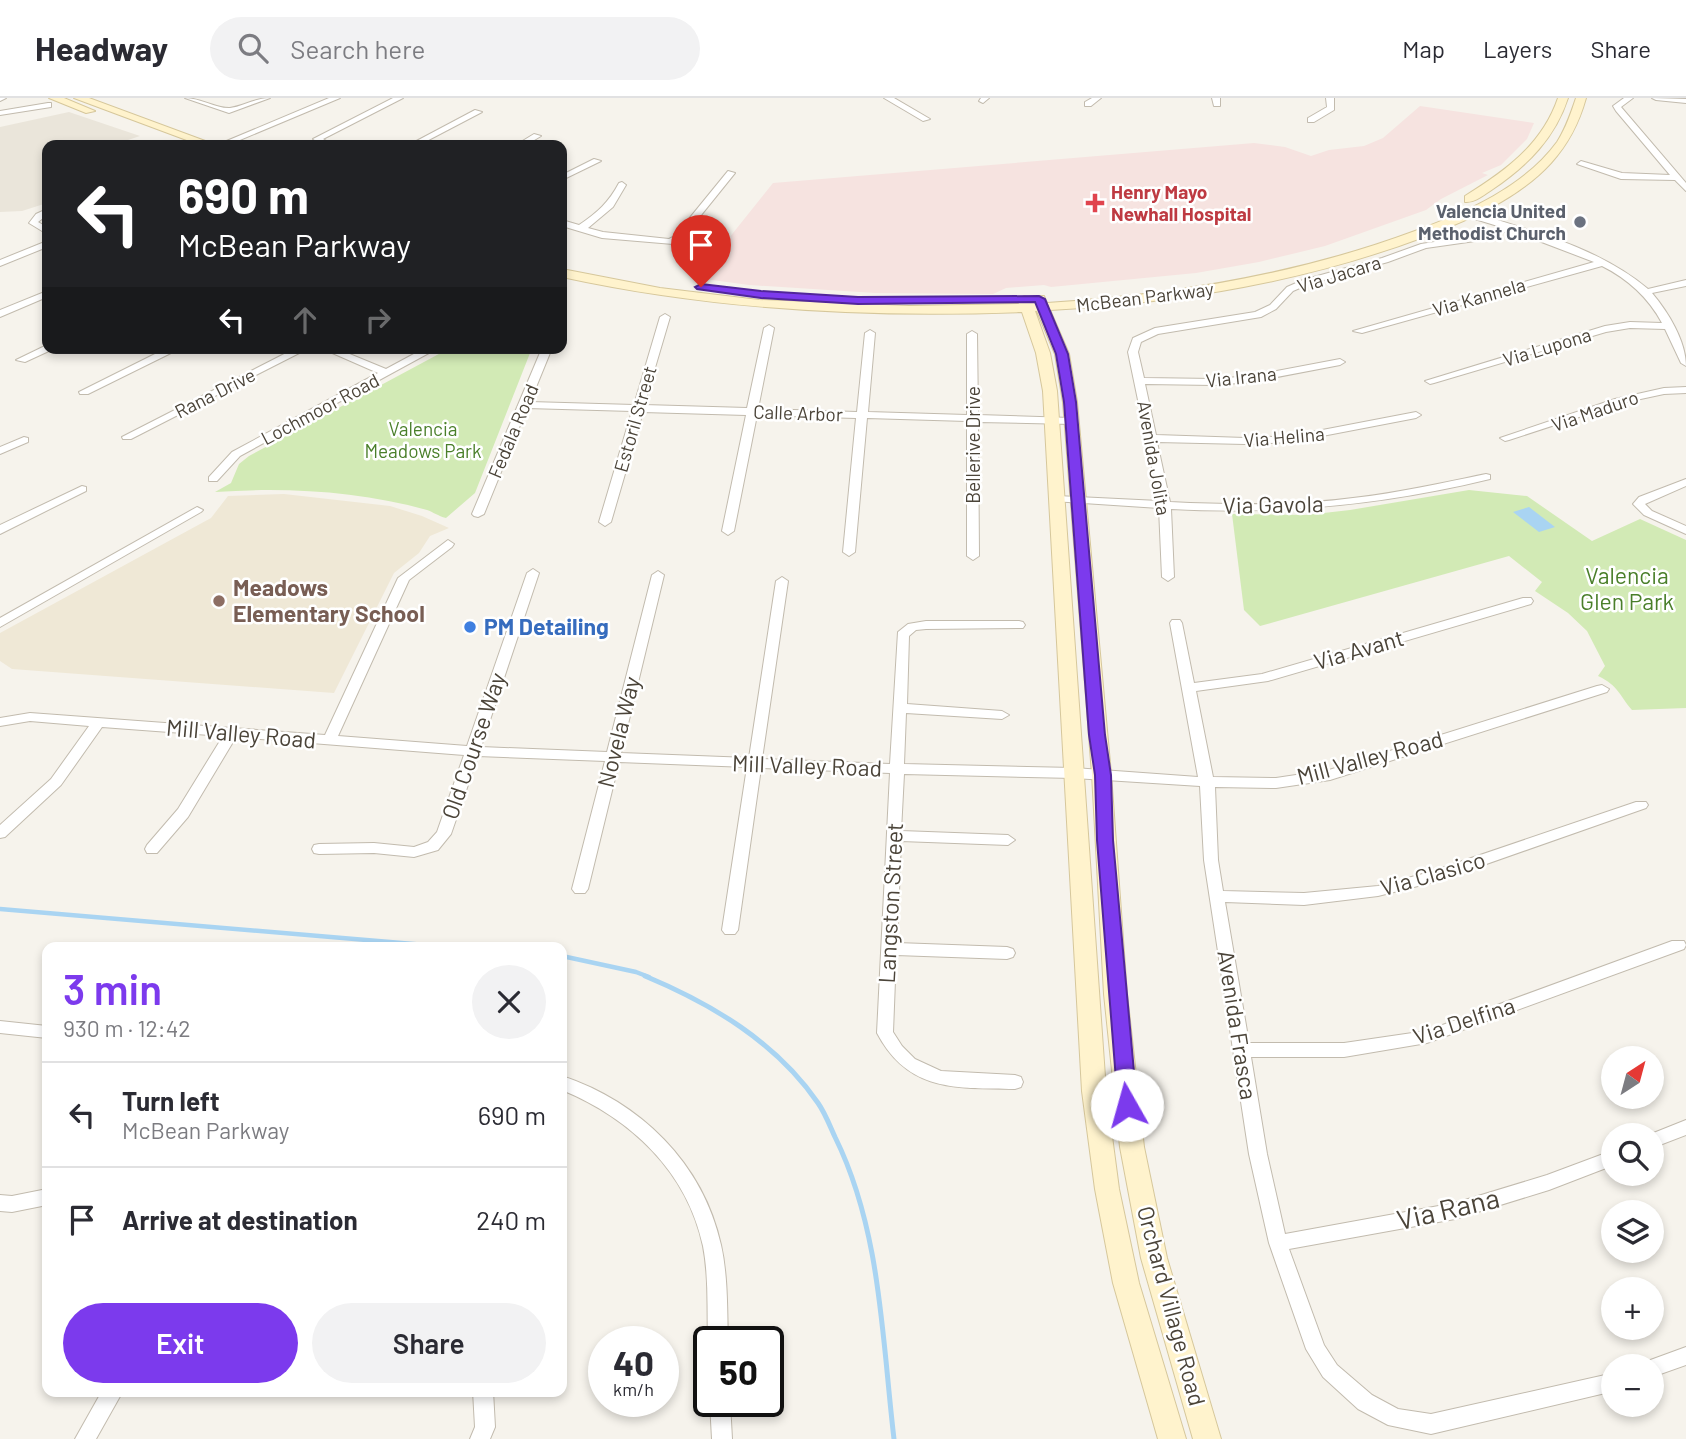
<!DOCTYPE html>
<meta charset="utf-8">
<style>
body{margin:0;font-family:Barlow,sans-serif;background:#f2f2f3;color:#2b2b33;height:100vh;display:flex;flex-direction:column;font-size:26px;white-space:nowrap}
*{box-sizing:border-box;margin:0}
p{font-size:23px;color:#7c7c81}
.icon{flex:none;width:38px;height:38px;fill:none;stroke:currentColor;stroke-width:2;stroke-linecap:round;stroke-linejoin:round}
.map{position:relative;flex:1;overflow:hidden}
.drawer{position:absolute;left:42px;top:844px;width:525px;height:455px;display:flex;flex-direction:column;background:#fff;border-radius:14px;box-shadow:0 4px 10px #0003}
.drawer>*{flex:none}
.guide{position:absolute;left:42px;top:42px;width:525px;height:214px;border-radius:14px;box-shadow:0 4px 10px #0003;background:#202124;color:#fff;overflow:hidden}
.needle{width:46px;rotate:36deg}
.controls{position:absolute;left:1601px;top:948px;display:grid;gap:14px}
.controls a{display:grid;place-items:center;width:63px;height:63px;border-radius:50%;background:#fff;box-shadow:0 4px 10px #0003;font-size:35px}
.speed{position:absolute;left:588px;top:1228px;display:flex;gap:14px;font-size:35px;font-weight:700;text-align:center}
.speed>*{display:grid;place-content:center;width:91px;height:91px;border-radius:50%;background:#fff;box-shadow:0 4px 10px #0003;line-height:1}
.speed small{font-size:18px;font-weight:400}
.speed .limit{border:4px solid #111;border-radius:10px;background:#fff;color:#111}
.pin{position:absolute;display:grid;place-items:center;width:60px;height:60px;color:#fff;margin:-72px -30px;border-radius:50% 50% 50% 0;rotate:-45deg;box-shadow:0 0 7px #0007}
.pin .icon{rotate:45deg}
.me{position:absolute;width:77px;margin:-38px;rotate:353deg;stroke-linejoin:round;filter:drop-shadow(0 0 5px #0008)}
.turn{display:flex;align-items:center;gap:24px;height:147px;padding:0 21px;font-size:32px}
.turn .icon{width:91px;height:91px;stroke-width:2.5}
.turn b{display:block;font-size:49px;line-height:60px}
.lanes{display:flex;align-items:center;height:66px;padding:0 21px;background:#0003;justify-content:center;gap:35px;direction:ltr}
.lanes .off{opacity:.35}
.round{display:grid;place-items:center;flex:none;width:74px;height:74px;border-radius:37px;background:#f2f2f3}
.headline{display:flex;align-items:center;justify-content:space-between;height:119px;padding:0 21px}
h1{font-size:42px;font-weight:600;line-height:52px;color:#7c3aed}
.button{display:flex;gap:14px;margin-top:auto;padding:14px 21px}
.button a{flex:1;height:80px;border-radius:42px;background:#7c3aed;color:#fff;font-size:28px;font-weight:600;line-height:80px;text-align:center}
.button a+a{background:#f2f2f3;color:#2b2b33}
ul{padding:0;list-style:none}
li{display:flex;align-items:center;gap:21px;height:105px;padding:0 21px;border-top:2px solid #e1e1e2}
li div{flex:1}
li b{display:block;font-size:26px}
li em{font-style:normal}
header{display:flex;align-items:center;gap:42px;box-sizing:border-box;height:98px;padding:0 35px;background:#fff;border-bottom:2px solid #e1e1e2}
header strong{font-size:33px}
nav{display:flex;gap:38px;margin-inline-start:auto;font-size:24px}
.search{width:490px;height:63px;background:#f2f2f3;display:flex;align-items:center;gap:18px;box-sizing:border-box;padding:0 24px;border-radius:38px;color:#7c7c81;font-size:26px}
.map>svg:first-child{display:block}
.residential{fill:#eae5da}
.education{fill:#efe8d6}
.medical{fill:#f6e3e0}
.green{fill:#d2eab5}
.water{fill:#a9d4f2}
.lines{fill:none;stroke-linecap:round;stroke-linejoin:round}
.stream-far1{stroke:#a9d4f2;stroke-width:4.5}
.stream{stroke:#a9d4f2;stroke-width:5}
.minor-casing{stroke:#c2bbae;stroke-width:2}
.secondary-casing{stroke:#d6c79b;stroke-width:2}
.minor{fill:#fff;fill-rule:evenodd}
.secondary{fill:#fff3cd;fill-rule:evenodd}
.route{fill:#7c3aed;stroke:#51269a;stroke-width:2}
.health-dot{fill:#e0444e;stroke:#fff;stroke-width:2.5}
.worship-dot{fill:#6b7280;stroke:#fff;stroke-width:2.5}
.education-dot{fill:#8d6e63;stroke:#fff;stroke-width:2.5}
.shop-dot{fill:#3f7fe0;stroke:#fff;stroke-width:2.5}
.labels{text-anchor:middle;stroke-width:5;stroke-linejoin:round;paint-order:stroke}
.far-health-label{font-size:19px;font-weight:bold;fill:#be3a42;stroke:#fff;text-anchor:start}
.far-worship-label{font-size:19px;font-weight:bold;fill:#5b616d;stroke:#fff;text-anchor:end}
.far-street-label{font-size:19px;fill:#4b4439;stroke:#fff}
.far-park-label{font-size:19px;fill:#4a7f2a;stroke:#fff}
.street-label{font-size:23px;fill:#4b4439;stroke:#fff}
.park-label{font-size:23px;fill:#4a7f2a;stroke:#fff}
.education-label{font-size:23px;font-weight:bold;fill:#785e54;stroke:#fff;text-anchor:start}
.shop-label{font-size:23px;font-weight:bold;fill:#366cbe;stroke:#fff;text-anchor:start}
.near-street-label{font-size:28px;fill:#4b4439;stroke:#fff}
</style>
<header>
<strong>Headway</strong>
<div class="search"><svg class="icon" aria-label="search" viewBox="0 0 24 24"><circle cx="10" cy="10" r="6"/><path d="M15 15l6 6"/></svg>Search here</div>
<nav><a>Map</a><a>Layers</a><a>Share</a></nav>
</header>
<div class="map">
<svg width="1686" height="1341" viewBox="0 0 1686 1341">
<rect width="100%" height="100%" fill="#f6f3ec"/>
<path class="residential" d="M69 14 140 38 113 47H47V105L22 113 0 114V29Z"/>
<path class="education" d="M284 396 390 408 422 418 449 430 430 438 419 455 394 475 334 595 12 571 0 563V535L211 420 228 398Z"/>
<path class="medical" d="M1420 8 1534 25 1527 41 1501 67 1482 75 1488 77 1441 101 1426 112 1325 148 1259 164 1196 175 1051 189 1044 187 1006 190 993 196 875 195 749 187 697 180 773 85 1254 45 1285 49 1311 58 1329 52 1364 48 1383 40Z"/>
<path class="green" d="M450 250H532L475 395 446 420C438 418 433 414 427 412 359 393 285 389 215 394L231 385 239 366 249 358Z
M1469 392 1527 398 1592 443 1640 421 1686 442V610L1632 612C1619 597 1619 588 1598 578L1605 568 1587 533 1568 515 1535 493 1542 484 1509 458 1260 528 1244 512 1232 416 1306 417 1350 412Z"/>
<path class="water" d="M1529 409 1555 429 1539 434 1513 414Z"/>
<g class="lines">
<path class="stream-far1" d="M0 811 449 849
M562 858 636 874 649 879"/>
<path class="stream" d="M645 878C712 906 776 944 818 1005 825 1015 830 1028 835 1039 881 1132 882 1240 894 1341"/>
<defs>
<path id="minor" d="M0 0H6L0 3Z
M185 0C200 0 218 11 230 10 244 8 255 0 270 0L229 15Z
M329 0H340L228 47H217Z
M393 0H403L323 41 333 47H323L313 41Z
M884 0H894L930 21 923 23Z
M981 0H989L983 5 979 3Z
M1092 0H1101L1091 8H1085V4Z
M1212 0H1220V8H1214Z
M1326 0H1334V12L1314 24H1308V20L1327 9Z
M1624 0H1633L1621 9 1686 85V93L1675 82 1621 81 1577 66 1581 63 1622 75 1670 77 1616 13 1613 8Z
M1652 0 1686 1V5L1656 2Z
M48 5H51V9L0 17V13Z
M475 12 482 14 419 47H409Z
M534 36 541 38 526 47H516Z
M594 61 601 63 562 82V77Z
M728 73 735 75 681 142 673 146 602 140 562 128V122L579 127C597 115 609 104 619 85L622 84 626 87 613 109 588 130 603 134 669 141 675 138Z
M47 111V117L38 124 47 129V136L29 125 36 116Z
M1465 114H1471C1532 133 1598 149 1648 191L1686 182V188L1652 195C1668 214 1686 243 1686 268L1681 265 1665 231 1630 230 1606 234 1434 285 1430 286 1425 283 1605 228 1630 224 1662 225C1648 199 1628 181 1602 168L1362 235 1353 233 1594 164 1510 132 1482 142 1426 150 1388 164 1309 186 1293 193 1276 211 1261 219 1158 236 1141 244 1138 254 1144 280 1214 281 1251 278 1340 261 1345 264 1340 267 1251 284 1214 287 1145 286 1156 337 1245 340 1291 338 1416 314 1421 317 1416 320 1291 344 1245 346 1157 344 1170 404C1231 407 1293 408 1353 400 1398 395 1442 385 1486 376L1490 377V381C1383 407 1281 417 1171 411L1174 479 1168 483 1162 479 1159 410 1053 403 1051 401 1057 398 1159 403 1128 254 1133 240 1155 230 1255 214 1270 207 1287 189 1303 182 1382 160 1421 146 1480 137 1501 129 1465 118Z
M47 143V149L0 168V162Z
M47 193V199L0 219V212Z
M665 216 670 219 644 307 747 310 764 230 769 227 774 230 758 311 857 314 865 235 870 232 875 235 868 314 967 317V236L972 233 977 236 978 317 1071 320 1076 323 1071 326 978 324 979 458 973 462 967 458V323L867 320 855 454 849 458 843 454 856 320 757 317 734 433 728 437 722 433 746 317 643 314 611 424 605 428 599 424 632 313 527 310 484 416 478 419 474 418 472 416 542 250H552L530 304 634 307 660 219Z
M47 247V250H52L51 252 25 264 16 262Z
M167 250H181L88 296H80L79 294Z
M296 250H309L131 341H123L122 339Z
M321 250H335L386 271 425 250H438L240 358 217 383H209V379L232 354 378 275Z
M1686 289V295L1664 296 1622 305 1509 342 1505 343 1500 340 1615 301 1664 290Z
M24 339 28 340V344L0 356V349Z
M1686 381V388L1645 406 1652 413 1686 428V436L1644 417 1633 406 1639 399Z
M82 388 86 389V393L0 436V427Z
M197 409 203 412 201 414 0 529V520Z
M448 442 454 446 452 449 409 482 338 638 467 648 527 475 533 471 539 475 481 649 607 654 652 477 658 473 664 477 621 655 749 660 776 483 782 479 788 483 762 661 890 666 898 534 908 526 926 523H1019L1023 524 1025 527 1023 530 926 531 916 532 909 538 907 606 1002 613 1009 617 1002 621 906 615 904 666 1074 670 1198 679 1170 525 1172 522H1180L1182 525 1194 585 1262 576 1523 500H1531L1533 503 1531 506 1268 583 1196 593 1213 679 1276 680 1329 672 1597 588 1602 587 1609 591 1607 594 1330 682 1276 690 1215 689 1218 762 1223 793 1304 795 1378 788 1430 774 1636 704H1646L1648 707 1646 710 1438 783 1378 798 1304 807 1225 804 1249 945H1344L1426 933 1672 843H1684L1686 847 1684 851 1427 945 1344 959H1251L1267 1056 1285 1136 1455 1105 1547 1077 1614 1052V1067L1549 1092 1455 1121 1289 1151 1324 1247 1337 1267 1372 1297 1398 1311 1431 1316 1614 1275V1293L1431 1336 1388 1327 1358 1311 1323 1279 1306 1251 1269 1145 1249 1056 1204 762 1200 688 1074 680 904 676 901 733 1008 737 1015 742 1008 747 901 743 897 845 1007 849 1013 851 1015 855 1013 859 1007 861 896 857 893 934 902 948 915 961 941 973 1015 977 1021 979 1023 984 1021 989 1015 991C956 990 908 994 877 935L890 675 761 670 738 832 735 836H725L722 832 747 669 619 664 588 791 585 795H575L572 791 605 663 478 658 451 736 438 752 414 759 374 755 319 756 314 755 312 751 314 747 319 746 374 745 414 749 428 744 437 734 464 657 236 639 188 719 157 755H147L145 751 147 747 178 711 223 638 102 629 61 687 5 739 0 740V727L51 681 89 628 30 623 0 628V620L30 615 325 637 398 480Z
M0 923 47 928V940L0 935Z
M562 978C640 1004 703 1065 721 1147 728 1178 727 1213 728 1244H708C707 1212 709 1179 703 1148 687 1073 630 1020 562 992Z
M1686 1022V1037L1652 1050V1038H1646Z
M47 1091V1107L12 1114 0 1113V1097L12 1098Z
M1686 1249V1267L1652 1279V1269H1643L1645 1264Z
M102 1293H123L96 1341H75Z
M473 1293H493L495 1329 490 1341H470L475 1329Z
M710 1304H730L732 1341H712Z"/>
<path id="secondary" d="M49 0H64L95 13 86 15Z
M74 0H89L216 47H200Z
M1558 0H1568C1555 40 1528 67 1493 91 1485 96 1475 105 1465 104V98C1505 73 1542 47 1558 0Z
M1576 0H1586C1579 25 1569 45 1551 65 1518 101 1469 122 1424 139 1304 184 1178 205 1050 212L1069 256 1077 304 1111 676 1127 896 1144 1049 1167 1160 1221 1341H1193L1141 1160 1120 1049 1104 896 1092 676 1063 304 1055 256 1037 213H1035L1050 255 1057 293 1106 993 1119 1091 1139 1185 1186 1341H1158L1113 1185 1095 1091 1082 993 1043 293 1036 255 1022 214C867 220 714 212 562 179V171L660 190 759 202 909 208 1019 206 1017 202 1024 198 1029 199 1032 205 1034 198H1044L1047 205C1173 197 1297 177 1415 133 1467 114 1524 89 1557 44 1566 30 1571 15 1576 0Z"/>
</defs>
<use href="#minor" class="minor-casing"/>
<use href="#secondary" class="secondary-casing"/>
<use href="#minor" class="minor"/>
<use href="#secondary" class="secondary"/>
</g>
<path class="route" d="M701 186 761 193 858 199 1039 198 1045 201 1068 256 1076 304 1105 637 1111 677 1113 742 1137 1007 1134 1012 1127 1015 1120 1012 1118 1007 1097 742 1095 677 1089 637 1064 304 1056 256 1035 204 858 206 761 200 697 191 695 189Z"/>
<path class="health-dot" d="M1091.5 94.5h7v7h7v7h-7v7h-7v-7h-7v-7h7z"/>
<circle class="worship-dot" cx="1580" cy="124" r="7"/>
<circle class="education-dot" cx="219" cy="503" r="7"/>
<circle class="shop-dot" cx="470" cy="529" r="7"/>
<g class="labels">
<g class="far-health-label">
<text x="1111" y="101">Henry Mayo<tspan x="1111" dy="22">Newhall Hospital</tspan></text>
</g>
<g class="far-worship-label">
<text x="1566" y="120">Valencia United<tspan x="1566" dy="22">Methodist Church</tspan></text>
</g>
<g class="far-street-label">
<text transform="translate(1339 176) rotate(-17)" y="7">Via Jacara</text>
<text transform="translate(1145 199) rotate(-7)" y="7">McBean Parkway</text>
<text transform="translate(1479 199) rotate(-16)" y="7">Via Kannela</text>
<text transform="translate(1547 249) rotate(-17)" y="7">Via Lupona</text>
<text transform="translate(1241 279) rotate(-6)" y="7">Via Irana</text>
<text transform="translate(215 295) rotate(-27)" y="7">Rana Drive</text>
<text transform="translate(320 311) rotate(-28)" y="7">Lochmoor Road</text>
<text transform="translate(1595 313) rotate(-19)" y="7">Via Maduro</text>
<text transform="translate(798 315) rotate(2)" y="7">Calle Arbor</text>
<text transform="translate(635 321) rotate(-74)" y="7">Estoril Street</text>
<text transform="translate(513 333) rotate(-67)" y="7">Fedala Road</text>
<text transform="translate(1284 339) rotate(-5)" y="7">Via Helina</text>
<text transform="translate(973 347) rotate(-90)" y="7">Bellerive Drive</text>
<text transform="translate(1154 360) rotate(80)" y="7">Avenida Jolita</text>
</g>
<g class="far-park-label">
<text x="423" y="338">Valencia<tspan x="423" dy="22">Meadows Park</tspan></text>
</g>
<g class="street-label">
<text transform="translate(1273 407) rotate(-1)" y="8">Via Gavola</text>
<text transform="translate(1359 552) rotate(-16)" y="8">Via Avant</text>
<text transform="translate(619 634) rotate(-76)" y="8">Novela Way</text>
<text transform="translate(241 636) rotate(5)" y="8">Mill Valley Road</text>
<text transform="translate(474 648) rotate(-71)" y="8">Old Course Way</text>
<text transform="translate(1370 660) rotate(-15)" y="8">Mill Valley Road</text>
<text transform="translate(807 668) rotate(2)" y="8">Mill Valley Road</text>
<text transform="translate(1433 776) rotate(-16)" y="8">Via Clasico</text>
<text transform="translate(891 805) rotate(-87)" y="8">Langston Street</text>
<text transform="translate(1464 923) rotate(-18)" y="8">Via Delfina</text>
<text transform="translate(1237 927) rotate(81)" y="8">Avenida Frasca</text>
<text transform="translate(1171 1208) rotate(75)" y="8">Orchard Village Road</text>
</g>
<g class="park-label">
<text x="1627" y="486">Valencia<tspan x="1627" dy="26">Glen Park</tspan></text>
</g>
<g class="education-label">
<text x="233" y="498">Meadows<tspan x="233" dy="26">Elementary School</tspan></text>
</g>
<g class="shop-label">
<text x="484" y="537">PM Detailing</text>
</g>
<g class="near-street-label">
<text transform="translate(1448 1111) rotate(-13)" y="10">Via Rana</text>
</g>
</g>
</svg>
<div class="controls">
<a><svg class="needle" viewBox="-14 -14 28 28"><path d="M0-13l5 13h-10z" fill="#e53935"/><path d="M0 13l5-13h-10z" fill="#7c7c81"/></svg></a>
<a><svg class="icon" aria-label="search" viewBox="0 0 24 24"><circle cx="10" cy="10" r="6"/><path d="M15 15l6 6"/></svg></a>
<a><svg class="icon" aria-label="layers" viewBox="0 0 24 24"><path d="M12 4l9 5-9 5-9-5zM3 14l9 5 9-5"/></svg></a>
<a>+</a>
<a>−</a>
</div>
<div class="speed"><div>40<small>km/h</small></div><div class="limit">50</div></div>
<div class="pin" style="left:701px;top:189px;background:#d93025"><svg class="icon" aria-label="arrive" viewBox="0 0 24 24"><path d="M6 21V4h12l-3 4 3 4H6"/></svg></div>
<svg class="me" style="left:1127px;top:1007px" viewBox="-20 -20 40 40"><circle r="19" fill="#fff"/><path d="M0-13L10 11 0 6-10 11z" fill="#7c3aed"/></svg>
<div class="guide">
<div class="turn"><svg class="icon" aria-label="left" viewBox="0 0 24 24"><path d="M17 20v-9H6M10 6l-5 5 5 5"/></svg><div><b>690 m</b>McBean Parkway</div></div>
<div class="lanes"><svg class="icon" aria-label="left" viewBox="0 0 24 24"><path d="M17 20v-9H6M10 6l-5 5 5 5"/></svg><svg class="icon off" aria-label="ahead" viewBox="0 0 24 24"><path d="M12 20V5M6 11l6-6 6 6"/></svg><svg class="icon off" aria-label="right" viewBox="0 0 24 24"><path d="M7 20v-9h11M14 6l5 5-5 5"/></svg></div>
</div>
<section class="drawer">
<div class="headline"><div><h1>3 min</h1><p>930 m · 12:42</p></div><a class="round"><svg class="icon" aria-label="close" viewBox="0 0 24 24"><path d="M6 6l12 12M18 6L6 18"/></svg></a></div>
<ul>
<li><svg class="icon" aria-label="left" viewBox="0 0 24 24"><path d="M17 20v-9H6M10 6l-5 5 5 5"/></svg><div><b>Turn left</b><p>McBean Parkway</p></div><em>690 m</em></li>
<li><svg class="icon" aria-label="arrive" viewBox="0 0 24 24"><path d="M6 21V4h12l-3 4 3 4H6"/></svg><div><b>Arrive at destination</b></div><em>240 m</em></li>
</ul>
<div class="button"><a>Exit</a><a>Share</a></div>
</section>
</div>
